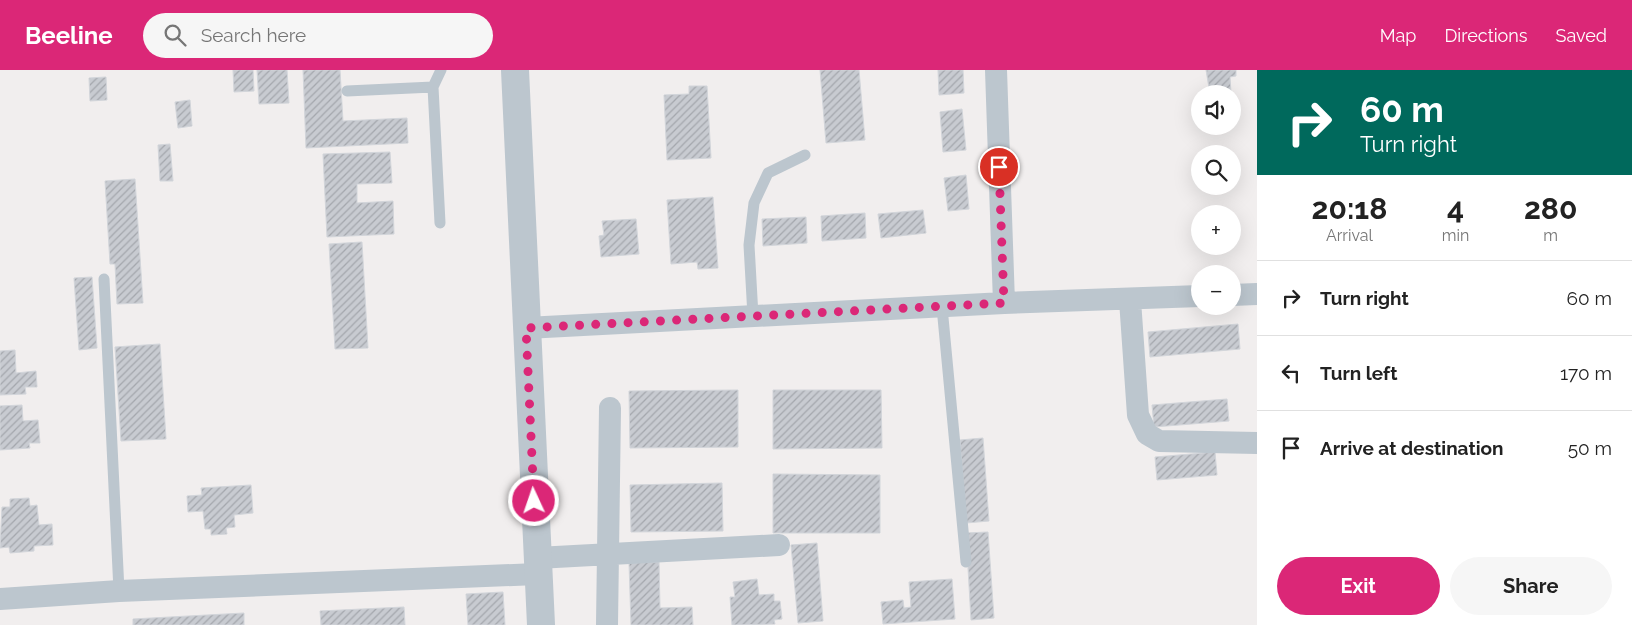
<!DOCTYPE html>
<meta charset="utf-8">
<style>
body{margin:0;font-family:Raleway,sans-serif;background:#f6f6f6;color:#222;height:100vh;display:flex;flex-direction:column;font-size:19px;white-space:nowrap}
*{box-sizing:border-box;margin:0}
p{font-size:16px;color:#767676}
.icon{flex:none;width:28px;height:28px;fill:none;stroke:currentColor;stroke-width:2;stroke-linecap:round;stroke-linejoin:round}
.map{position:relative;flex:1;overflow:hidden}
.drawer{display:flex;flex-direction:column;background:#fff;width:375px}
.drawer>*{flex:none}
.guide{background:#00695c;color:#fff;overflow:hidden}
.tools{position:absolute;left:1191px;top:15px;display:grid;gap:10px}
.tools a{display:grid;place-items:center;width:50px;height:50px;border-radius:50%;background:#fff;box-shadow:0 5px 20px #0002;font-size:25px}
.pin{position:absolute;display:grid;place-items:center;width:42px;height:42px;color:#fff;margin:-21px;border:2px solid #fff;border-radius:50%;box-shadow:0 1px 5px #0007}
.me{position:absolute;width:55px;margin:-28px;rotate:357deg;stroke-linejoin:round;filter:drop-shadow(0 0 4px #0008)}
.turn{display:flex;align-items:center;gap:18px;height:105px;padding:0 20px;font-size:22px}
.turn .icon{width:65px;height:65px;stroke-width:2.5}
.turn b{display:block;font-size:35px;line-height:42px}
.eta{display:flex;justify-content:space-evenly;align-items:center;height:85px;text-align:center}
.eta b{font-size:30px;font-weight:700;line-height:35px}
.button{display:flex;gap:10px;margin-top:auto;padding:10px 20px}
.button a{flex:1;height:58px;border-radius:30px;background:#db2777;color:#fff;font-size:20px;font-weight:700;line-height:58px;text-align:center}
.button a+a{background:#f6f6f6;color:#222}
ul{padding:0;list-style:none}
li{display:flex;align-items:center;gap:15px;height:75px;padding:0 20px;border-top:1px solid #e0e0e0}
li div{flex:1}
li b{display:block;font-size:19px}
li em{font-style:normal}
header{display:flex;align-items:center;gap:30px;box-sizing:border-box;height:70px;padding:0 25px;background:#db2777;color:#fff}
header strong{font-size:24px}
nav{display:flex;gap:28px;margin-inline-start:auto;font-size:18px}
.search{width:350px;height:45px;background:#f6f6f6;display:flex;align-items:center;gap:12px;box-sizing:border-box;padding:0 18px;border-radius:28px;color:#767676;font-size:19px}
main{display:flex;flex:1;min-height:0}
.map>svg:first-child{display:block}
.building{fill:url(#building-hatch);stroke:#d2d5da}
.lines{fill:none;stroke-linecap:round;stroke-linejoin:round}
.service{stroke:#bcc6ce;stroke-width:11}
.minor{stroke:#bcc6ce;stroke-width:22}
.tertiary{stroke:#bcc6ce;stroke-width:28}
.route{stroke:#db2777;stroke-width:9;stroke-dasharray:0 16.2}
</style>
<header>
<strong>Beeline</strong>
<div class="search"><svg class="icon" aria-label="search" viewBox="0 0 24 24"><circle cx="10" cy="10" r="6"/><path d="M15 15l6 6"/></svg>Search here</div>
<nav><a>Map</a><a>Directions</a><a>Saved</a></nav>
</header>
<main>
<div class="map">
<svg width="1257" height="555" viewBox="0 0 1257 555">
<defs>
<pattern id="building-hatch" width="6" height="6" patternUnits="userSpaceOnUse" patternTransform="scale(1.25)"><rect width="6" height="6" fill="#c8cbd1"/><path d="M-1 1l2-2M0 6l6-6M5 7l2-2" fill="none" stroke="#a4a7ad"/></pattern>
</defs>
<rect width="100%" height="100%" fill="#f1eeee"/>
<path class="building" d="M233 0H253L254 21 234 22Z
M257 0H287L289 33 259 34Z
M303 0H340L343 51 407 48 408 73 306 78Z
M820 0H859L865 70 826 73Z
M938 0H963L964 23 939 25Z
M1206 0H1236V6L1230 7 1231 23 1210 24Z
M106 7 107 30 90 31 89 8Z
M689 16H707L711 88 667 90 664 25 689 24Z
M190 30 192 56 178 58 175 32Z
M962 39 966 80 943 82 940 42Z
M170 74 173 111H160L158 75Z
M390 82 392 113 357 114V133L393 131 394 164 327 167 323 84Z
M966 105 969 139 948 141 944 108Z
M135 109 143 233 117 234 115 194H110L105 111Z
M713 127 718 198 698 199 697 192 671 194 667 130Z
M923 140 926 163 881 168 878 144Z
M865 143 866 168 822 171 821 146Z
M806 147 807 173 763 176 762 149Z
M636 149 639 184 601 187 599 166 604 165 602 151Z
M362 172 368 278 335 279 329 174Z
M92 207 97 278 79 280 74 208Z
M1238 254 1240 279 1150 287 1148 262Z
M160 274 166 369 121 371 115 277Z
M15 280 16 303 36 301 37 317H25L26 324 0 325V281Z
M738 320V377L630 378 629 321Z
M773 320H881L882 378 773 379Z
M1227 329 1229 351 1154 357 1152 335Z
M22 335 23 351 38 350 40 373H29L30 378 0 380V336Z
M983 368 989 451 966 453 960 370Z
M1215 382 1217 405 1157 410 1155 387Z
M773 404 880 405V463H773Z
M722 413 723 461 631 462 630 415Z
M251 415 253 443 234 445 235 457 226 458 227 464 211 465V459H205L203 441 188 442 187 426 202 425 201 418Z
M29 428 30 436 37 435 39 455 52 454 53 475 34 476V481L10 483 9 477 0 478 2 437H10V429Z
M988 462 994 548 971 550 966 463Z
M817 473 823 551 798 553 791 475Z
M659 492 660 538 692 537 693 555H631L629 493Z
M757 509 759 525 774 524V531H780L782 549 774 550 775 554 732 555 730 527H735L733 512Z
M952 509 955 549 883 554 881 532 903 530 904 538 911 537 909 512Z
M503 522 505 555H468L466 524Z
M404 537 405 555H321L320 541Z
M244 543V555H133V549Z"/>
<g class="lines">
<path class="service" d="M433 17 440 153
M347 21 433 17 441 0
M104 209 119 521
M942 237 966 492
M753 246 749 175 754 133 768 103 805 85"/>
<path class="minor" d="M996 0 1004 233
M1232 225 1257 224
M1130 230 1138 345 1147 364 1159 371 1257 373
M526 258 1004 233 1200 226
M537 488 779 475
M0 529 119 521 537 504
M607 555 610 338"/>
<path class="tertiary" d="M515 0 541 555"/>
</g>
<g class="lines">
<path class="route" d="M534 431 526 258 1004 233 999 97"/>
</g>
</svg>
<div class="tools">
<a><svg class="icon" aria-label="sound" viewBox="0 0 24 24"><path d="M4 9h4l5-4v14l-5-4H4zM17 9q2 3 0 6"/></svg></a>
<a><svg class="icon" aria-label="search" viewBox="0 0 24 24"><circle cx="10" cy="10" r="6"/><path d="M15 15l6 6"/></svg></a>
<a>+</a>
<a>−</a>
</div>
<div class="pin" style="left:999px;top:97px;background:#d93025"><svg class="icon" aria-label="arrive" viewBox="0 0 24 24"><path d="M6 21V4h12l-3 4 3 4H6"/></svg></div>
<svg class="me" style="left:534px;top:431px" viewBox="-20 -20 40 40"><circle r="17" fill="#db2777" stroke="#fff" stroke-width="3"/><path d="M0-11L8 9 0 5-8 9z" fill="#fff"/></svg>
</div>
<section class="drawer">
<div class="guide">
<div class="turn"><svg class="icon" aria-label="right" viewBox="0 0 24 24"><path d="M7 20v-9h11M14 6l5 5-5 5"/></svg><div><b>60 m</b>Turn right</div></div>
</div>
<div class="eta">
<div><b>20:18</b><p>Arrival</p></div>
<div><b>4</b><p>min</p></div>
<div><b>280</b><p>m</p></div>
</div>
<ul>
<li><svg class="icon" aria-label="right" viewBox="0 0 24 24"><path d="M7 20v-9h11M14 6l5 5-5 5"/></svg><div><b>Turn right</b></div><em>60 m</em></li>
<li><svg class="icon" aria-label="left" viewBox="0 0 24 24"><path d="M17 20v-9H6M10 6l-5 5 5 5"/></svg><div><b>Turn left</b></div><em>170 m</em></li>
<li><svg class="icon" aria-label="arrive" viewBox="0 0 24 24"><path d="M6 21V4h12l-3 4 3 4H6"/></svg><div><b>Arrive at destination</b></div><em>50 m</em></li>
</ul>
<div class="button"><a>Exit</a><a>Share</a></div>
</section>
</main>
